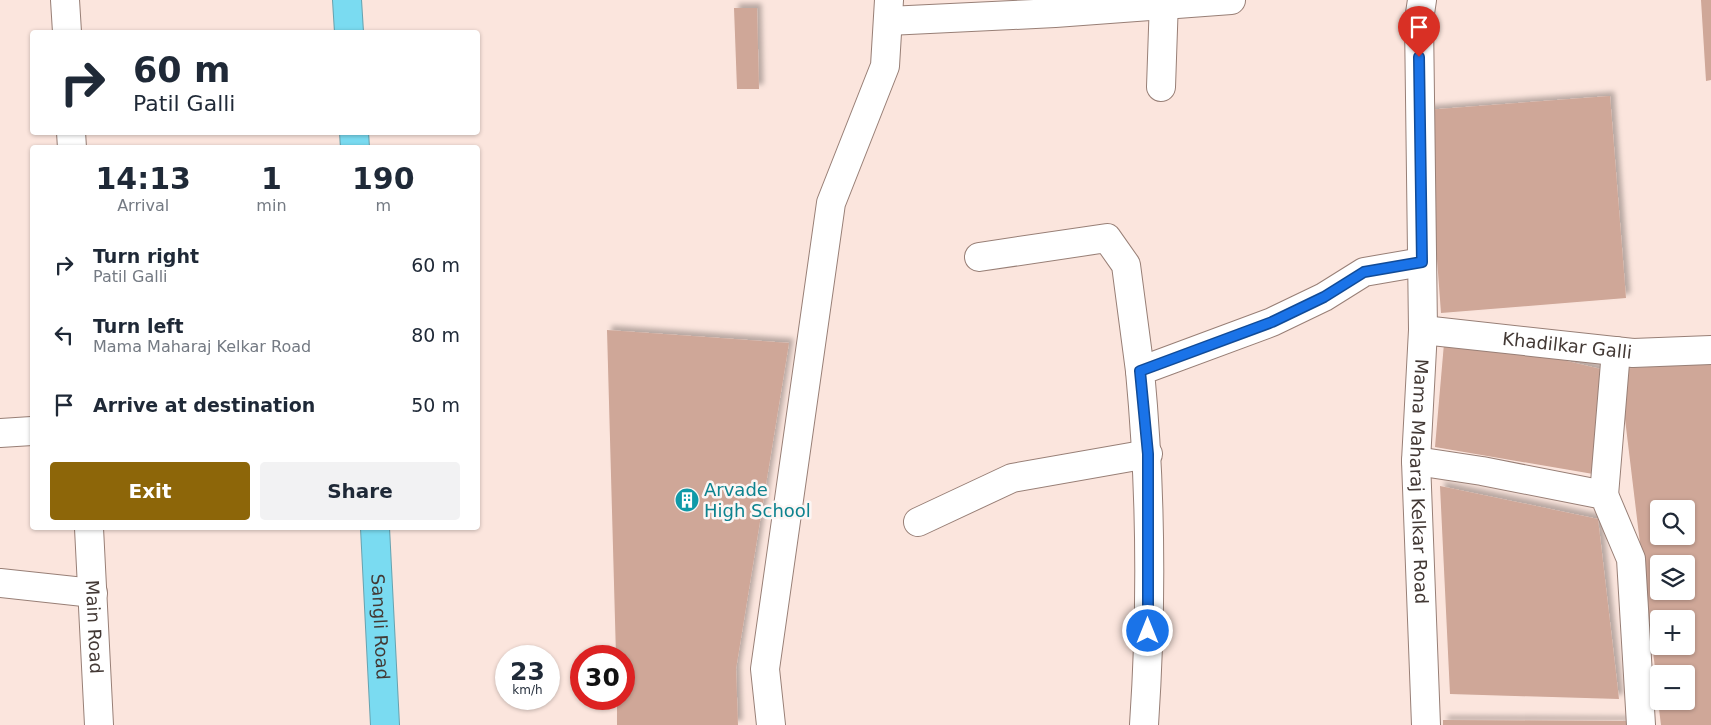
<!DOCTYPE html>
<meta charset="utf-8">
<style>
body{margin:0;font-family:"DejaVu Sans",sans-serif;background:#f2f2f3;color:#1f2937;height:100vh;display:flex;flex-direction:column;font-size:19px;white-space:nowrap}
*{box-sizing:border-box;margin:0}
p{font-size:16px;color:#747a83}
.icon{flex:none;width:28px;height:28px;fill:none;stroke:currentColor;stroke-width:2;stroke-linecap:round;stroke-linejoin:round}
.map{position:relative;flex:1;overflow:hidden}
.side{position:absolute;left:30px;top:145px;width:450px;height:385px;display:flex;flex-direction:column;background:#fff;border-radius:5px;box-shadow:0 1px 4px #0004}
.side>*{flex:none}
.top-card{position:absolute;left:30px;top:30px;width:450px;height:105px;border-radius:5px;box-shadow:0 1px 4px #0004;background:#fff;color:#1f2937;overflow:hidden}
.buttons{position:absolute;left:1650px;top:500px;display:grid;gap:10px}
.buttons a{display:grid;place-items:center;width:45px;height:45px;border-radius:5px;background:#fff;box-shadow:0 1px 4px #0004;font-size:25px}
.speed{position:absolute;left:495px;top:645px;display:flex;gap:10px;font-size:25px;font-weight:700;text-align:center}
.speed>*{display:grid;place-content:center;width:65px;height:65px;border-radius:50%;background:#fff;box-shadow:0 1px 4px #0004;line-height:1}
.speed small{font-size:12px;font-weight:400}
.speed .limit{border:8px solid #d22;background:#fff;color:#111}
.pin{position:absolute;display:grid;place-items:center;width:42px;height:42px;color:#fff;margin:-51px -21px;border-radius:50% 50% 50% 0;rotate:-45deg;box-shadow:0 0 5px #0007}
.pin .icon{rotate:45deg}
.me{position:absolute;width:55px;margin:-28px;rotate:0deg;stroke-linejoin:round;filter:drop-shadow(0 0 4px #0008)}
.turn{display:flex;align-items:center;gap:18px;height:105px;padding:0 20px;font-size:22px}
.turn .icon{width:65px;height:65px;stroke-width:2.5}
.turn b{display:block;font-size:35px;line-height:42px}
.eta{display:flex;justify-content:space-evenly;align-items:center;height:85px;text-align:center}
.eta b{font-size:30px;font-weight:700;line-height:35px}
.primary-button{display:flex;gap:10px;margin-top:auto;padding:10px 20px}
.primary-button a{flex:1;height:58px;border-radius:5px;background:#8d6609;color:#fff;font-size:20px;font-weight:700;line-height:58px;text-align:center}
.primary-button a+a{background:#f2f2f3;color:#1f2937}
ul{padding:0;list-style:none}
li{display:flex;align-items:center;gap:15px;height:70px;padding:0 20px}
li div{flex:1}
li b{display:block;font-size:19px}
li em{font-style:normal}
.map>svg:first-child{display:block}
.building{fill:#cfa798;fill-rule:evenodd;filter:url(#shadow)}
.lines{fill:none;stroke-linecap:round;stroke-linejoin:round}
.minor-casing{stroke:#987f76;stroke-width:30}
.highway-casing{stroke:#67a2af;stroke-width:30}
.minor{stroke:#fff;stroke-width:28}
.highway{stroke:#7adbf1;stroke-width:28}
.route-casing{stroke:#114b97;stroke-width:12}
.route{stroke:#1a73e8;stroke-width:9}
.labels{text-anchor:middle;stroke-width:5;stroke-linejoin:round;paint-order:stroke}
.street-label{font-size:18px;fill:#433935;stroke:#fcf6f4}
.culture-label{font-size:18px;fill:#0d838f;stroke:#fcf6f4;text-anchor:start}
</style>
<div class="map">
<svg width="1711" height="725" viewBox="0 0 1711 725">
<defs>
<filter id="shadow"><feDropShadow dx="4.5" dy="-4.5" stdDeviation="2.5" flood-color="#0004"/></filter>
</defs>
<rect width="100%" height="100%" fill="#fbe5dd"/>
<path class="building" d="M1701 0H1711V80L1706 81Z
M734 8H757L759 89H737Z
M1610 96 1626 298 1441 313 1426 110Z
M607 330 789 343 736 669 738 725H617V699H624V656H616Z
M1445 332 1609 371 1599 475 1435 447Z
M1711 363V725H1661L1658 701H1686V674H1659L1658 693 1619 369ZM1659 509H1686V536H1659ZM1659 564H1686V591H1659ZM1659 619H1686V646H1659Z
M1440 486 1598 519 1619 699 1450 694Z
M1443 720 1627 721V725H1443Z"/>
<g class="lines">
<defs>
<g id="minor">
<path d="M65 0 67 32"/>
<path id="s1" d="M1422 0 1419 20 1423 330 1416 461 1426 725"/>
<path d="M888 21 1055 13 1231 0"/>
<path d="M1161 87 1164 0"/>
<path d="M71 132 72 148"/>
<path d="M979 257 1107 238 1126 265 1140 371"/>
<path id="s2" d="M1423 330 1633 353 1711 350"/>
<path d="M0 433 32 431"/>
<path d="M1416 461 1482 471 1604 495 1631 559 1641 725"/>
<path d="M1604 495 1616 351"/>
<path d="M918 522 1012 478 1148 454"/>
<path id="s3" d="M89 528 99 725"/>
<path d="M0 583 93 593"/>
<path d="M771 725 765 669 831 203 885 66 889 0"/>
<path d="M1144 725C1152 607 1151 488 1140 371L1272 322 1324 297 1364 272 1422 262"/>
</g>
<g id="highway">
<path d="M347 0 349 32"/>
<path d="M354 132 355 148"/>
<path id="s4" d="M375 528 385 725"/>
</g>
</defs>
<use href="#minor" class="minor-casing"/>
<use href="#highway" class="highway-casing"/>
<use href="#minor" class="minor"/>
<use href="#highway" class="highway"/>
</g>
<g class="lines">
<defs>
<path id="route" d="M1148 631V454L1140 371 1272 322 1324 297 1364 272 1422 262 1419 57"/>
</defs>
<use href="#route" class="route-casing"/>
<use href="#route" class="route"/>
</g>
<defs>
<symbol id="building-disc" viewBox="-11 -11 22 22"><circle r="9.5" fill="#0f9aa8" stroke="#fcf6f4"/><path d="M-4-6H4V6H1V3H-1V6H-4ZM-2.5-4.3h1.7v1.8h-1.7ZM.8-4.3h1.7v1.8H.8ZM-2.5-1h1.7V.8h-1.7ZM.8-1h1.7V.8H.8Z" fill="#fff"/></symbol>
</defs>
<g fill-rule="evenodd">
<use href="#building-disc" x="673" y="486" width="28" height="28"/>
</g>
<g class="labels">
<g class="street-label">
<text dy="6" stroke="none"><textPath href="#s2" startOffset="145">Khadilkar Galli</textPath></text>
<text dy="6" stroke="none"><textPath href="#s1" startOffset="482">Mama Maharaj Kelkar Road</textPath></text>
<text dy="6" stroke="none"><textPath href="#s3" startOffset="99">Main Road</textPath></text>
<text dy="6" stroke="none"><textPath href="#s4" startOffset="99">Sangli Road</textPath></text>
</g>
<g class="culture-label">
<text x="704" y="496">Arvade<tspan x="704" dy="21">High School</tspan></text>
</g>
</g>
</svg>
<div class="buttons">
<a><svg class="icon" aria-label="search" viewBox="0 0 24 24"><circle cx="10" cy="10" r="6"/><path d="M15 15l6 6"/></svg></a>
<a><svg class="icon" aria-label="layers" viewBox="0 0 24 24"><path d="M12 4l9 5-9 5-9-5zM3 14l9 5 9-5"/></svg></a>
<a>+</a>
<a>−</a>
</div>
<div class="speed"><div>23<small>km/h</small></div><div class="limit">30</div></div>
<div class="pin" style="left:1419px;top:57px;background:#d93025"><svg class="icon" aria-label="arrive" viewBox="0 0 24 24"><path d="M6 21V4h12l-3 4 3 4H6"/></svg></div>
<svg class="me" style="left:1148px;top:631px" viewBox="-20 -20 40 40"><circle r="17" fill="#1a73e8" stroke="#fff" stroke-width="3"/><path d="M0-11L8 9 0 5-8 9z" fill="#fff"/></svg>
<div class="top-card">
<div class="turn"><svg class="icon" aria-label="right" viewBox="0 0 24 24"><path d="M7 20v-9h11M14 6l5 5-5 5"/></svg><div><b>60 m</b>Patil Galli</div></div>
</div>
<section class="side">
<div class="eta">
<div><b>14:13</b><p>Arrival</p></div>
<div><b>1</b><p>min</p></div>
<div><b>190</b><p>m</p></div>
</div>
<ul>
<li><svg class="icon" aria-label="right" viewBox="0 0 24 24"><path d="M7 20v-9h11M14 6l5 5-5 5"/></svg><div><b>Turn right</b><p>Patil Galli</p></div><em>60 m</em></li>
<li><svg class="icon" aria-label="left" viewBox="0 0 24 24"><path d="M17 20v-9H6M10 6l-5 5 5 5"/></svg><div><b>Turn left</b><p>Mama Maharaj Kelkar Road</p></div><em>80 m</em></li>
<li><svg class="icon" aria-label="arrive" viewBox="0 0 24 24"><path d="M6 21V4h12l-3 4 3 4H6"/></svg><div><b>Arrive at destination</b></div><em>50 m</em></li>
</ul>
<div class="primary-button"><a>Exit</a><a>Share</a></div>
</section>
</div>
